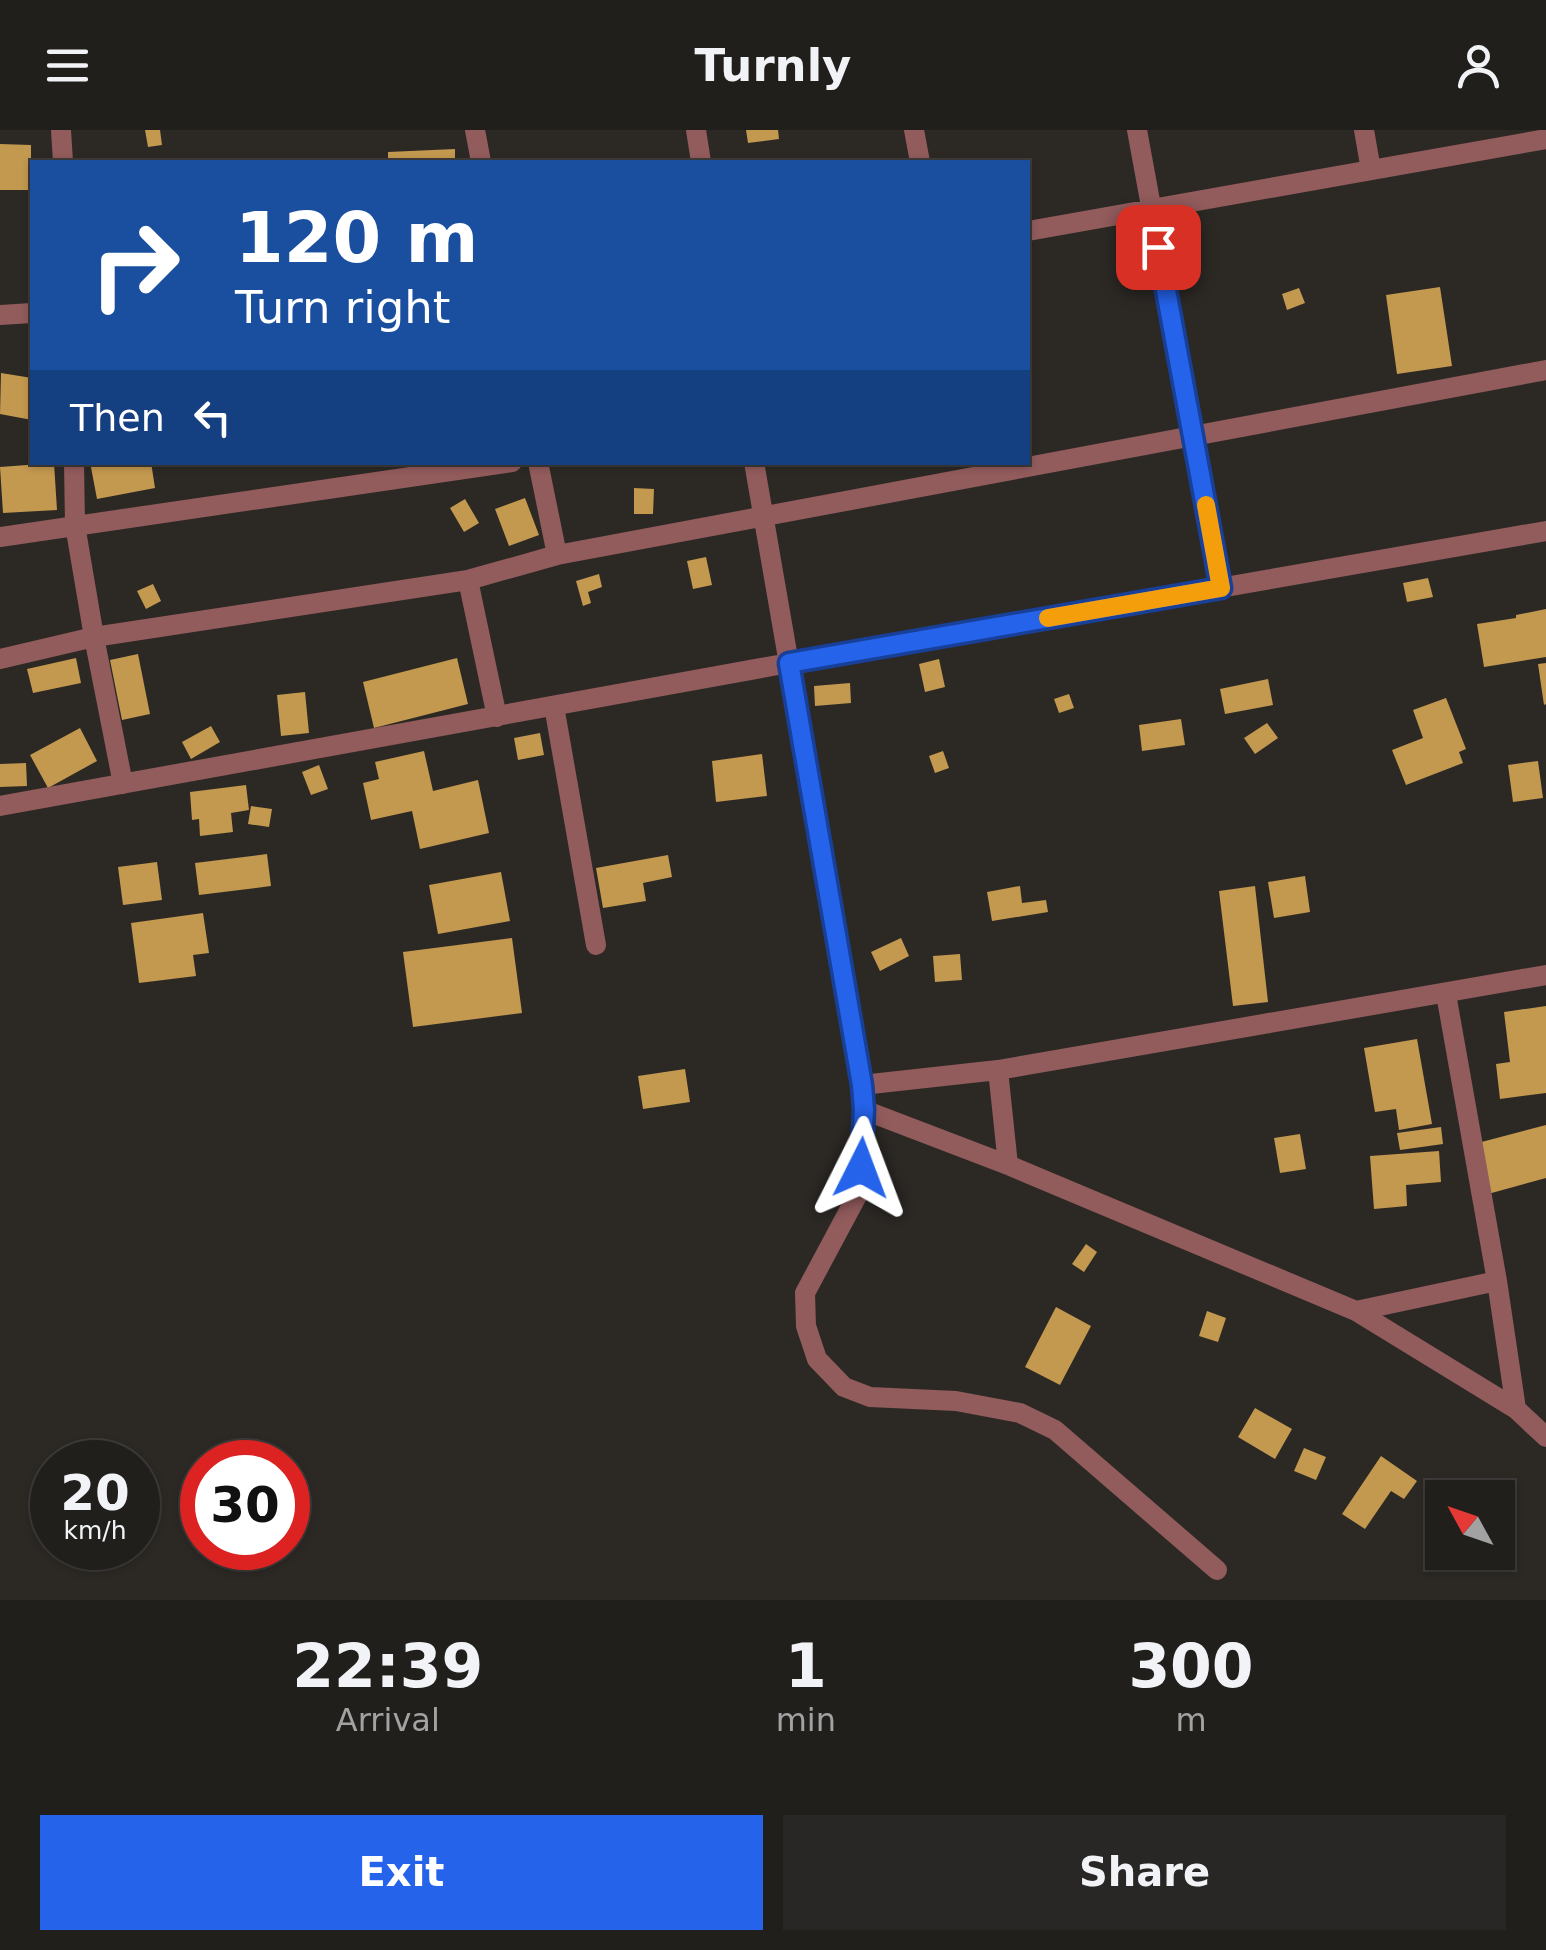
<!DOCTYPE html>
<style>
body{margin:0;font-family:"DejaVu Sans",sans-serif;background:#292725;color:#f1f3f6;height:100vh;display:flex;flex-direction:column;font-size:38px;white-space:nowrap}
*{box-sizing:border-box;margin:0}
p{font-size:32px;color:#a2a2a3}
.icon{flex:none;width:55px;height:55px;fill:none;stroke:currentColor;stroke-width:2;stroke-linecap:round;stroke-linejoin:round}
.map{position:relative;height:1470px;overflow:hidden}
.sheet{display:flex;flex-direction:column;background:#211f1c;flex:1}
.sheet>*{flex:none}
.banner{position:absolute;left:30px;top:30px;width:1000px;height:305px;border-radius:0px;box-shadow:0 2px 8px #0004,0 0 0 2px #3e3d3b;background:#1a4fa0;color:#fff;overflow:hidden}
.needle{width:65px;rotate:310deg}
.fabs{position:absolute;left:1425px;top:1350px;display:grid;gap:20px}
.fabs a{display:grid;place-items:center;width:90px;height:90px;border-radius:0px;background:#211f1c;box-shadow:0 2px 8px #0004,0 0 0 2px #3e3d3b;font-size:50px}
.speed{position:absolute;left:30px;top:1310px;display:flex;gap:20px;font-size:50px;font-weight:700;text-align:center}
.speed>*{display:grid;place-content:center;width:130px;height:130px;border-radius:50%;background:#211f1c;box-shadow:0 2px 8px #0004,0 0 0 2px #3e3d3b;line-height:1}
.speed small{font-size:25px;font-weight:400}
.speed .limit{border:15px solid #d22;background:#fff;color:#111}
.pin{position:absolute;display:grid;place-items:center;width:85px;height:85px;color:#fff;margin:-42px;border-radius:20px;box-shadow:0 5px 15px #0006}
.me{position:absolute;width:110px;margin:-55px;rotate:3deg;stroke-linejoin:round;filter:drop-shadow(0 0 8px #0008)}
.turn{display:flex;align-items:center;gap:35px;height:210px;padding:0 40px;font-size:45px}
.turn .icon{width:130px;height:130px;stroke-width:2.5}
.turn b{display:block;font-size:70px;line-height:85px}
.then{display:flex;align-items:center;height:95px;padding:0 40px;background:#0003;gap:20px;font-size:38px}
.eta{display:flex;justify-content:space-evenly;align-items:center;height:170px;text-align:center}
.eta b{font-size:60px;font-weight:700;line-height:70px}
.cta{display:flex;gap:20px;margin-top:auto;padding:20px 40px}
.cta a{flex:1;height:115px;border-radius:0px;background:#2563eb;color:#fff;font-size:40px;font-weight:700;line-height:115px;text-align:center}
.cta a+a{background:#292725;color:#f1f3f6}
header{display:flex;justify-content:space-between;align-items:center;height:130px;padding:0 40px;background:#211f1c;font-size:45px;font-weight:700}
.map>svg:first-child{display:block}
.building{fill:#c3984f}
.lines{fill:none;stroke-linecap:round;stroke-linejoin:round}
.street{stroke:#925b5c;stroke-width:20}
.route-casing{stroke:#184099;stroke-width:25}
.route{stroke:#2563eb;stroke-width:18}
.slow{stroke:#f59e0b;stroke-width:18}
</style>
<header><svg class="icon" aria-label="menu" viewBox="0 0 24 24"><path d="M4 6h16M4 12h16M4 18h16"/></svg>Turnly<svg class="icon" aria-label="person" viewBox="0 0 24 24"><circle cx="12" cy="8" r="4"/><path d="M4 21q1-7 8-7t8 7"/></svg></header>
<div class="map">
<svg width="1546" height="1470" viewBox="0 0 1546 1470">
<rect width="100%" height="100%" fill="#2c2925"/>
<path class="building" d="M145 0H160L162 15 148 17Z
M746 0H778L779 9 748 13Z
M0 14 31 15V60H0Z
M455 19V32H388V22Z
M1440 157 1452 236 1397 244 1386 165Z
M1299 158 1305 173 1287 180 1282 164Z
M1 243 32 248V290L0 284Z
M90 332H151L155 358 97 369Z
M54 333 57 380 3 383 0 337Z
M634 358 654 359 653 384H634Z
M525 368 539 405 509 416 495 379Z
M465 369 479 393 464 402 450 378Z
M706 427 712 455 693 459 687 431Z
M599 444 602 457 588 462 591 473 583 476 576 451Z
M1428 448 1433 467 1407 472 1403 453Z
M153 454 161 471 146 479 137 461Z
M1546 479V527L1484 537 1477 494 1516 488V485Z
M138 524 150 584 122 590 110 530Z
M76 528 81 553 33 563 27 539Z
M457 528 468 574 374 598 363 552Z
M939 529 945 557 925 562 919 534Z
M1546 533V574L1544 575 1538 534Z
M1268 549 1273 575 1225 584 1220 559Z
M850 553 851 573 815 576 814 556Z
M305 562 309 603 281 606 277 565Z
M1069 564 1074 578 1059 583 1054 569Z
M1446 568 1466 619 1459 622 1463 633 1406 655 1392 620 1423 608 1413 580Z
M1181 589 1185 615 1142 621 1139 595Z
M1267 593 1278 608 1255 624 1244 608Z
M211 596 220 612 191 629 182 612Z
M80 598 97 631 48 658 30 625Z
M540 603 544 625 518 630 514 608Z
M424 621 433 661 478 650 489 703 420 719 412 681 371 690 363 653 379 649 375 632Z
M943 621 949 638 935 643 929 626Z
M762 624 767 666 716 672 712 631Z
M1538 631 1543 668 1513 672 1508 635Z
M26 633 27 656 0 657V634Z
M319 635 328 659 311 665 302 642Z
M246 655 249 680 231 683 233 702 200 706 199 689 192 690 190 662Z
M251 676 272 679 269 697 248 694Z
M267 724 271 756 199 765 195 733Z
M668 725 672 747 643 753 646 771 603 778 596 738Z
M157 732 162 770 123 775 118 737Z
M501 742 510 791 438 804 429 755Z
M1305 746 1310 782 1274 788 1268 752Z
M1020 756 1022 773 1046 770 1048 782 992 791 987 762Z
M1255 756 1268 872 1233 876 1219 761Z
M203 783 209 823 193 825 196 846 139 853 131 793Z
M512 808 522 883 413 897 403 822Z
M901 808 909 826 880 841 871 822Z
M960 824 962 850 935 852 933 826Z
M1546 876V963L1500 969 1496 934 1510 932 1504 882Z
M1417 909 1432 994 1399 1000 1396 979 1375 982 1364 918Z
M685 939 690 972 643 979 638 946Z
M1546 995V1048L1488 1064 1474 1014Z
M1441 997 1443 1014 1400 1020 1397 1003Z
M1300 1004 1306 1039 1280 1043 1274 1008Z
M1439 1021 1441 1052 1406 1055 1407 1076 1374 1079 1370 1026Z
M1086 1114 1097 1122 1084 1142 1072 1134Z
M1056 1177 1091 1196 1060 1255 1025 1237Z
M1207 1181 1226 1188 1218 1212 1199 1206Z
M1255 1278 1292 1299 1275 1329 1238 1307Z
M1304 1318 1326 1327 1316 1350 1294 1341Z
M1381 1326 1417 1351 1404 1369 1391 1361 1365 1399 1342 1384Z"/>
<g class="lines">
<path class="street" d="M61 0 63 32
M475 0 481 32
M696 0 701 32
M914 0 920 32
M1137 0 1221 458
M1364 0 1371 40
M1028 101 1546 9
M0 185 32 183
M74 332 75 395 94 507 123 654
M538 332 557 425
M754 332 862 955 998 940 1546 845
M0 407 512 332
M468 450 497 587
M0 529 94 507 468 450 557 425 1546 240
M554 576 596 815
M0 676 789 533 1546 401
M1446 864 1497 1151 1516 1279
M998 940 1008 1035
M862 955 864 980 859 1062 805 1163 806 1196 817 1229 844 1257 870 1267 956 1271 1020 1283 1055 1300 1217 1440
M864 980 1008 1035 1356 1181 1516 1279 1546 1307
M1356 1181 1497 1151"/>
</g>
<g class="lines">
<defs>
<path id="route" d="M861 1038 864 980 862 955 789 533 1221 458 1158 117"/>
</defs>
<use href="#route" class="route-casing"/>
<use href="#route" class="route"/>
<path class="slow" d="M1048 488 1221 458 1206 375"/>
</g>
</svg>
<div class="fabs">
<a><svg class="needle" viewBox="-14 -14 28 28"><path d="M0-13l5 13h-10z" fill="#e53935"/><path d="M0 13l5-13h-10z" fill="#a2a2a3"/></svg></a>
</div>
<div class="speed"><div>20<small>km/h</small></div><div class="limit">30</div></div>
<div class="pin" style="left:1158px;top:117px;background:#d93025"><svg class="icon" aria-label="arrive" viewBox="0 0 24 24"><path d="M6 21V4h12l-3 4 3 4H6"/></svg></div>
<svg class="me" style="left:861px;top:1038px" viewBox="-20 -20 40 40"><path d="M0-17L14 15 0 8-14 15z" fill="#2563eb" stroke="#fff" stroke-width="4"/></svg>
<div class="banner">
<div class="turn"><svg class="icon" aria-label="right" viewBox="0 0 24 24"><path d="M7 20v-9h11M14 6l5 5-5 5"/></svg><div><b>120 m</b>Turn right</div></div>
<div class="then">Then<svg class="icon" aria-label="left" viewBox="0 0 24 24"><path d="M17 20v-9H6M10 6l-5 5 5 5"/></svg></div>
</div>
</div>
<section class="sheet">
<div class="eta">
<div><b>22:39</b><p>Arrival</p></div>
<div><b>1</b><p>min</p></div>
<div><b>300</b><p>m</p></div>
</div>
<div class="cta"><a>Exit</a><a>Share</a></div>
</section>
